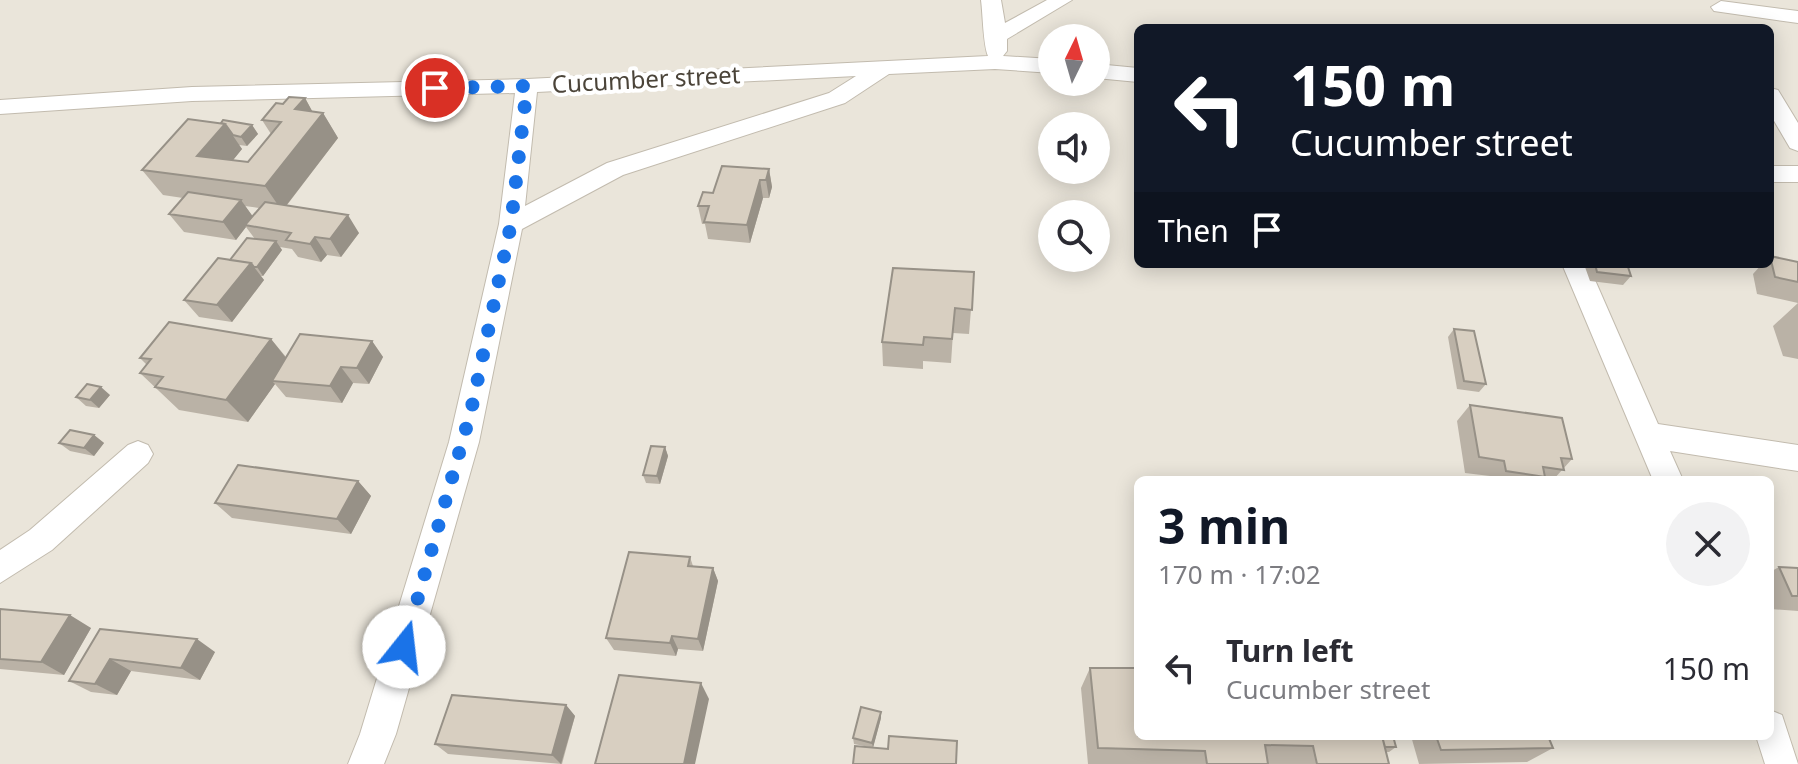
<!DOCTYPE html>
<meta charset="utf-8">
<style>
body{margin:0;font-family:"Noto Sans",sans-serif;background:#f2f2f3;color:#2b2b33;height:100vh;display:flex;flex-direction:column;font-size:30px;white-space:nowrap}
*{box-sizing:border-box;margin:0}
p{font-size:26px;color:#7c7c81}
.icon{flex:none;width:44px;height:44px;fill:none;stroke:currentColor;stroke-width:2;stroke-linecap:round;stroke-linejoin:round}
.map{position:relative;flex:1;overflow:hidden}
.side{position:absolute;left:1134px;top:476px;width:640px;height:264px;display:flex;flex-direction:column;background:#fff;border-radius:12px;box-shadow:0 4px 20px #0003}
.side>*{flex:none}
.banner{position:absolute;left:1134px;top:24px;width:640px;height:244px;border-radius:12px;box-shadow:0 4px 20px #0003;background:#111827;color:#fff;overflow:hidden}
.needle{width:52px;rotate:5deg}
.tools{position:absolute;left:1038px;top:24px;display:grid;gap:16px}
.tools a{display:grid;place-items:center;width:72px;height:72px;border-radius:50%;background:#fff;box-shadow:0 4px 20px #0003;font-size:40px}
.pin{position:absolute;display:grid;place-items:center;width:68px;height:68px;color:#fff;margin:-34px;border:4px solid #fff;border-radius:50%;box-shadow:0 2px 8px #0007}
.me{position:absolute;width:88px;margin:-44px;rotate:16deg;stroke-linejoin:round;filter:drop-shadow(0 0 6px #0008)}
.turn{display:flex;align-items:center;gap:28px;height:168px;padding:0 24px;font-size:36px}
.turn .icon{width:104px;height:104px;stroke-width:2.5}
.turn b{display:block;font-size:56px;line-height:68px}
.then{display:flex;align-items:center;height:76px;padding:0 24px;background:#0003;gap:16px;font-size:30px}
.round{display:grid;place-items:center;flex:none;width:84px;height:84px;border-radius:42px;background:#f2f2f3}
.headline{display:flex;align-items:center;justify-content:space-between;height:136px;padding:0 24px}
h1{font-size:48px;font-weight:700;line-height:60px;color:#111827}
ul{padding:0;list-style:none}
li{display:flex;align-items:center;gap:24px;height:112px;padding:0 24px}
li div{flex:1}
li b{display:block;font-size:30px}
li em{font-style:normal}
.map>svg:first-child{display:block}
.residential{fill:#eae5da;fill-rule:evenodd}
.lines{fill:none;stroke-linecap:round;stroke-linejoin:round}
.street-casing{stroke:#c2bbae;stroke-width:2}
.street{fill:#fff;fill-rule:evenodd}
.wall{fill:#bab2a6;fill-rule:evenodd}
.shaded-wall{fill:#979187}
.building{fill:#d8cfc1;stroke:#979187;stroke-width:2}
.route{stroke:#1a73e8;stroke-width:14;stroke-dasharray:0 25.2}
.labels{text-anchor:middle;stroke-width:8;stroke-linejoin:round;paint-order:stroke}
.far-street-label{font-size:24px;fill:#4b4439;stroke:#fff}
</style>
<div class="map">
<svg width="1798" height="764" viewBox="0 0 1798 764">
<rect width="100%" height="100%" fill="#f6f3ec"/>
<path class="residential" d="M0 0H1798V764H0ZM1138 28H1770V264H1138ZM1052 38H1096V82H1052ZM1052 126H1096V170H1052ZM1052 214H1096V258H1052ZM1138 480H1770V736H1138Z"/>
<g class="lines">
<defs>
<path id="street" d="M981 0H1001L1005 23 1047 0H1072L1007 39V51L1003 56 1052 59V73L995 69 889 74 845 103 623 175 522 229 479 442 396 734 384 764H348L360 734 449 442 499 224 515 93 192 101 0 114V100L192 87 527 79 988 56C983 44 983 15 981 0ZM856 76 829 93 607 163 525 206 537 92Z
M1721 1 1798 11V23L1714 11 1711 7Z
M1096 64 1138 68V82L1096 78Z
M1770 88 1778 90 1798 123V151L1790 148 1770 114Z
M1770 166H1798V182H1770Z
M1562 264H1588L1658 424 1798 445V471L1670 451 1683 480H1653Z
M138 441 148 445 153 454 148 463 52 550 0 583V550L30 530 128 445Z
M1770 710 1782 715 1798 764H1765L1756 736H1770Z"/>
</defs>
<use href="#street" class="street-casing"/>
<use href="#street" class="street"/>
</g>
<path class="wall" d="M305 98 312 111 323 113 338 138 287 205 359 233 341 257 327 255 321 262 298 257 292 249 280 247 282 250 263 276H261L264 280 232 322 199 317 184 300 255 239 246 227 236 240 184 232 169 214 183 198 163 195 142 170 221 123 252 125 258 134 247 146 239 145 242 149 233 160 248 162 271 134 262 120 283 104ZM245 206 259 208 252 216Z
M769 169 772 187 769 198H763L750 243 708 239 705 224H702L698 206 713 193Z
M1770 256 1798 262V303L1757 294 1753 274 1762 264H1770Z
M1588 264H1627L1631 276 1623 285 1590 281 1585 267Z
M974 272 969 334 953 333 951 363 923 361V369L883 366 882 342Z
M1798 303V359L1783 356 1773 326Z
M1454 329 1486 384 1479 392 1457 389 1448 337Z
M271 339 286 357 372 341 383 357 369 384 353 383 342 403 286 397 275 384 248 422 179 410 140 373 147 365 140 358Z
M110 395 99 408 86 406 76 397Z
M1470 405 1572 459 1553 480H1490V476L1465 473 1457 421Z
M94 435 104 443 94 456 70 451 59 443Z
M665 447 668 456 660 484 646 483 643 475Z
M358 481 371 496 351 534 232 518 215 503Z
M690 557 693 566 713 568 718 581 703 651 678 649 676 656 614 650 606 638Z
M1779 567 1798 568V611L1770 609V572Z
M0 609 91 628 64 675 0 669Z
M100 629 215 652 200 680 131 671 117 695 91 692 69 681Z
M1090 668 1396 747 1389 752H1386L1389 764H1088L1081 688Z
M566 705 575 716 562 764 448 754 435 744Z
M881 718 873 747 956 764 854 744 853 738Z
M1411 736H1548L1553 748 1527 762 1419 764Z"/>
<path class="shaded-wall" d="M305 98 317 120 323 113 338 138 282 211 265 186 295 109Z
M225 124 242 149 217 180 197 156Z
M252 125 258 134 247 146 241 137Z
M769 169 772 187 769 198 766 180Z
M760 180 763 198 750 243 747 225Z
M241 200 254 218 245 225 246 227 236 240 223 222Z
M348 215 359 233 341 257 330 239Z
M315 237 327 255 321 262 310 244Z
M276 241 282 250 263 276 257 267Z
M251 263 264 280 232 322 217 305Z
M271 339 290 363 272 381 275 384 248 422 226 400Z
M372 341 383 357 369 384 357 368Z
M341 367 353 383 342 403 330 386Z
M101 387 110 395 99 408 90 400Z
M94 435 104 443 94 456 84 448Z
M665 447 668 456 660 484 657 476Z
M358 481 371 496 351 534 337 519Z
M713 568 718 581 703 651 698 639Z
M70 615 91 628 64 675 41 662Z
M672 636 678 649 676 656 670 643Z
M197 639 215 652 200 680 181 668Z
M110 659 131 671 117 695 95 684Z
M701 683 709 699 695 764H684Z
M566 705 575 716 561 764 552 755Z
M881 712V718L873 748 872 743Z"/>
<path class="building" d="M289 97 305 98 295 109 323 113 265 186 142 170 188 119 225 124 197 156 248 162 281 122 262 120 276 103 283 104Z
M223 120 252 125 241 137 233 135 225 124 221 123Z
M722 166 769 169 766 180H760L747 225 704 222 709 206H698L703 192 713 193Z
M188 192 241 200 223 222 169 214Z
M265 202 348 215 330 239 315 237 310 244 286 240 291 233 245 225Z
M247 238 276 241 257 267H254L251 263 230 260Z
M1770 256 1798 262V282L1775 277Z
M218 258 251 263 217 305 184 300Z
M1595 264H1627L1631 276 1597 272Z
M893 268 974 272 972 310 955 308 952 339 924 337 923 345 882 342Z
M169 322 271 339 226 400 155 387 163 377 140 373 151 359 140 358Z
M1454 329 1474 331 1486 384 1464 381Z
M300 334 372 341 357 368 341 367 330 386 272 381Z
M87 384 101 387 90 400 76 397Z
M1470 405 1562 418 1572 459 1561 458 1564 470 1543 467 1545 477 1506 471 1504 461 1479 457Z
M70 430 94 435 84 448 59 443Z
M651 446 665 447 657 476 643 475Z
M238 465 358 481 337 519 215 503Z
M629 552 690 557 688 566 713 568 698 639 672 636 670 643 606 638Z
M1779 567 1798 568V596H1792Z
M0 609 70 615 41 662 0 659Z
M100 629 197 639 181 668 110 659 95 684 69 681Z
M1090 668H1138V736H1382L1389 764H1317L1313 746 1265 745 1268 764H1207L1205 751 1098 748Z
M619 675 701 683 684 764H595Z
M452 695 566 705 552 755 435 744Z
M861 707 881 712 872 743 853 738Z
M889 736 957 741 956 764H853L855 746 888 749Z
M1382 736H1393L1396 747H1385Z
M1436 736H1548L1553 748 1441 750Z"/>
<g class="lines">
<path class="route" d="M404 647 471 411 511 224 527 86 435 88"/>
</g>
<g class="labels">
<g class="far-street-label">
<text transform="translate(646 80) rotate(-3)" y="8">Cucumber street</text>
</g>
</g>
</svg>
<div class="tools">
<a><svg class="needle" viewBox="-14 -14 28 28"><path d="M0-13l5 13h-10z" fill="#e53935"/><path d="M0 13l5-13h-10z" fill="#7c7c81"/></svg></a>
<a><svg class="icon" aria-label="sound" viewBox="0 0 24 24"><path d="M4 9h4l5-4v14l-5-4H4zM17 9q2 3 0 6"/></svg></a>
<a><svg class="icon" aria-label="search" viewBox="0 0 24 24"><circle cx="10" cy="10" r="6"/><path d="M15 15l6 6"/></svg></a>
</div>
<div class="pin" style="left:435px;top:88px;background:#d93025"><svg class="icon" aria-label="arrive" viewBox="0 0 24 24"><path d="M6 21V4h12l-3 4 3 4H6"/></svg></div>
<svg class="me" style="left:404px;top:647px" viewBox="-20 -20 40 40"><circle r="19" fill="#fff"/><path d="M0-13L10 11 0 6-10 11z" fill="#1a73e8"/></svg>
<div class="banner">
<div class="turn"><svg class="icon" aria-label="left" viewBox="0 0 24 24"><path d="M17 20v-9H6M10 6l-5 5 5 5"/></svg><div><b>150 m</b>Cucumber street</div></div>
<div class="then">Then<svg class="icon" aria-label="arrive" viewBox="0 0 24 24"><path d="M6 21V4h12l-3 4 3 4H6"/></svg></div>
</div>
<section class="side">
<div class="headline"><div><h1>3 min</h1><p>170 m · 17:02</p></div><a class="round"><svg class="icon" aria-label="close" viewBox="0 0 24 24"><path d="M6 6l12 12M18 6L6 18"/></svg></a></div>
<ul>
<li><svg class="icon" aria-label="left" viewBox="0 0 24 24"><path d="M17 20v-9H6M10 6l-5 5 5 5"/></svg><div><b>Turn left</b><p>Cucumber street</p></div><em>150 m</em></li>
</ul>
</section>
</div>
